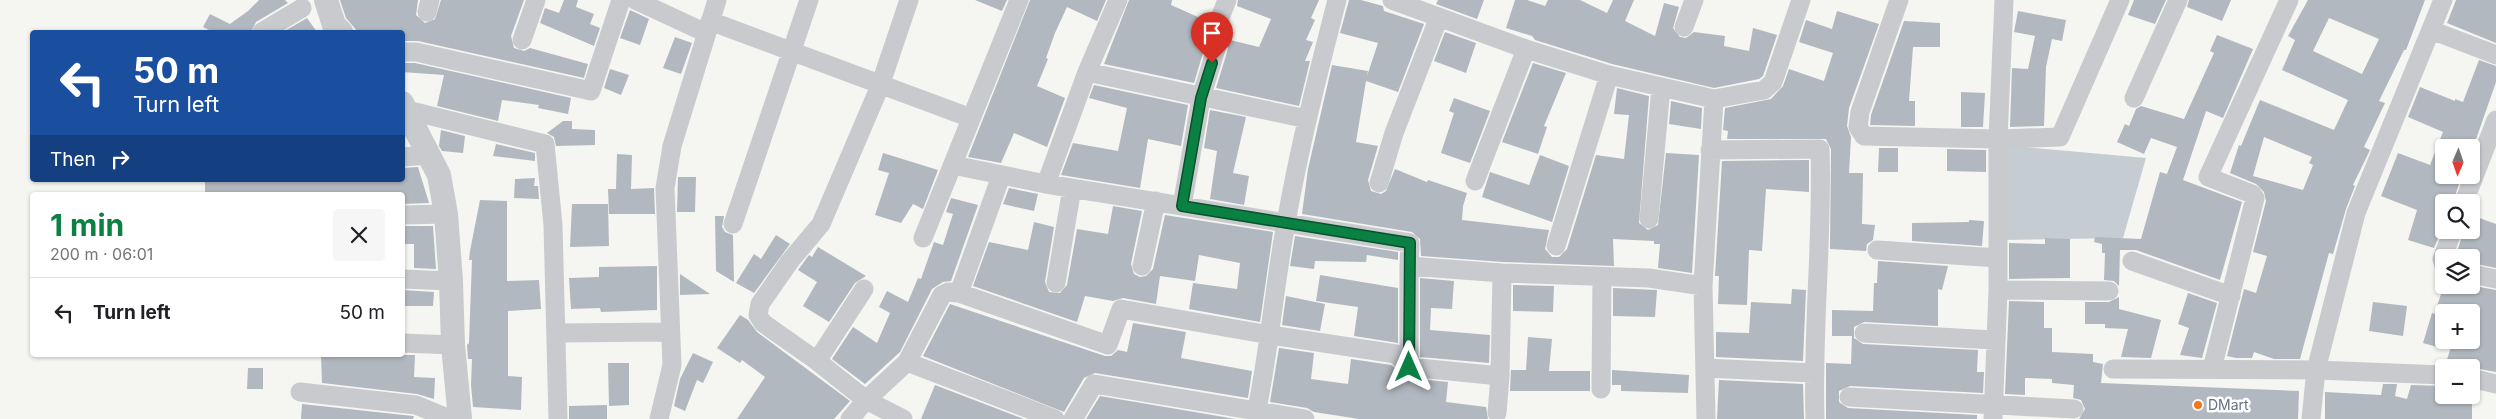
<!DOCTYPE html>
<meta charset="utf-8">
<style>
body{margin:0;font-family:Inter,sans-serif;background:#f6f6f6;color:#202124;height:100vh;display:flex;flex-direction:column;font-size:19px;white-space:nowrap}
*{box-sizing:border-box;margin:0}
p{font-size:16px;color:#757577}
.icon{flex:none;width:28px;height:28px;fill:none;stroke:currentColor;stroke-width:2;stroke-linecap:round;stroke-linejoin:round}
.map{position:relative;flex:1;overflow:hidden}
.drawer{position:absolute;left:30px;top:192px;width:375px;height:165px;display:flex;flex-direction:column;background:#fff;border-radius:5px;box-shadow:0 1px 4px #0004}
.drawer>*{flex:none}
.guide{position:absolute;left:30px;top:30px;width:375px;height:152px;border-radius:5px;box-shadow:0 1px 4px #0004;background:#1a4fa0;color:#fff;overflow:hidden}
.needle{width:32px;rotate:182deg}
.buttons{position:absolute;left:2435px;top:139px;display:grid;gap:10px}
.buttons a{display:grid;place-items:center;width:45px;height:45px;border-radius:5px;background:#fff;box-shadow:0 1px 4px #0004;font-size:25px}
.pin{position:absolute;display:grid;place-items:center;width:42px;height:42px;color:#fff;margin:-51px -21px;border-radius:50% 50% 50% 0;rotate:-45deg;box-shadow:0 0 5px #0007}
.pin .icon{rotate:45deg}
.me{position:absolute;width:55px;margin:-28px;rotate:0deg;stroke-linejoin:round;filter:drop-shadow(0 0 4px #0008)}
.turn{display:flex;align-items:center;gap:18px;height:105px;padding:0 20px;font-size:22px}
.turn .icon{width:65px;height:65px;stroke-width:2.5}
.turn b{display:block;font-size:35px;line-height:42px}
.then{display:flex;align-items:center;height:48px;padding:0 20px;background:#0003;gap:10px;font-size:19px}
.round{display:grid;place-items:center;flex:none;width:52px;height:52px;border-radius:5px;background:#f6f6f6}
.summary{display:flex;align-items:center;justify-content:space-between;height:85px;padding:0 20px}
h1{font-size:30px;font-weight:700;line-height:38px;color:#0b8043}
ul{padding:0;list-style:none}
li{display:flex;align-items:center;gap:15px;height:70px;padding:0 20px;border-top:1px solid #e0e0e0}
li div{flex:1}
li b{display:block;font-size:19px}
li em{font-style:normal}
.map>svg:first-child{display:block}
.water{fill:#c5cdd3}
.building{fill:#b2b8bf;fill-rule:evenodd}
.lines{fill:none;stroke-linecap:round;stroke-linejoin:round}
.minor{stroke:#c8cace;stroke-width:19}
.tertiary{stroke:#c8cace;stroke-width:24}
.route-casing{stroke:#07532c;stroke-width:12}
.route{stroke:#0b8043;stroke-width:9}
.poi-dot{fill:#f47614;stroke:#fff;stroke-width:2}
.labels{text-anchor:middle;stroke-width:5;stroke-linejoin:round;paint-order:stroke}
.poi-label{font-size:14px;fill:#626f86;stroke:#fff;text-anchor:start}
</style>
<div class="map">
<svg width="2496" height="419" viewBox="0 0 2496 419">
<rect width="100%" height="100%" fill="#f5f6f2"/>
<path class="water" d="M2003 145 2146 158 2123 238 2004 240Z"/>
<path class="building" d="M259 0H285L288 3 256 22 251 32H213L203 27 210 14 230 24 248 11Z
M340 0H418L416 15 425 23 435 19 441 0H524L511 36 514 48 524 51 530 48 588 64 584 78 418 41H402V32H358L346 18Z
M564 0H578L576 7 594 14 590 24 600 28 594 46 540 23 545 8 559 13Z
M975 0H1007L1002 11Z
M1030 0H1106L1097 21 1067 7 1055 33 1046 58 1048 59 1037 86 1065 98 1047 147 1014 133 1001 163 968 157Z
M1129 0H1172L1171 5 1207 21 1202 34 1212 36 1206 43 1194 83 1104 64Z
M1238 0H1319L1311 18 1315 20 1306 40 1313 42 1305 61H1310L1299 106 1216 88 1228 49 1226 39 1259 47 1271 19 1237 6Z
M1349 0H1361L1383 6 1384 11 1424 24 1398 92 1366 81 1356 142 1378 146 1368 180 1371 191 1381 194 1386 191 1395 169 1427 182 1428 180 1467 193 1463 206 1462 220 1549 230 1545 249 1552 257H1559L1567 249 1596 155 1624 159 1629 115 1614 114 1617 88 1649 96 1639 223 1648 230 1658 225 1666 153 1699 155 1692 273 1658 268 1660 244H1654V241L1613 239 1614 266 1503 262 1421 256 1420 239 1412 232 1302 214 1308 169 1332 65 1368 71 1367 76 1378 43 1340 33Z
M1438 0H1484L1477 19 1436 4Z
M1515 0H1527L1545 6 1548 0H1580L1607 13 1613 0H1634L1625 21 1655 36 1664 3 1679 7 1673 28 1680 37 1686 38 1694 32 1725 36 1724 46 1749 51 1753 28 1777 35 1763 76 1759 79 1714 88 1612 64 1535 40 1532 36 1506 28Z
M2134 0H2166L2155 24 2128 15Z
M2189 0H2231L2222 21 2187 7Z
M2308 0H2425L2406 50H2404L2379 101 2385 103 2364 147 2370 150 2353 185 2355 186 2346 209 2333 254 2329 253 2300 359H2274L2254 352 2252 358H2236L2227 356 2244 289 2256 293 2267 256 2253 252 2266 201 2264 192 2256 184 2230 173 2239 145 2241 146 2260 100 2334 130 2348 100 2282 70 2295 40 2288 36ZM2329 18 2379 39 2362 74 2313 51ZM2264 137 2312 157 2309 163 2313 165 2303 190 2253 176Z
M2456 0H2496V43L2447 23Z
M630 10 649 19 640 45 620 38Z
M1837 11 1879 24 1849 108 1847 126 1851 137 1849 173H1863L1862 224 1875 225 1873 240 1867 244 1866 251 1830 249 1831 149 1826 139H1727L1728 131 1723 130 1725 108 1771 99 1783 86 1789 69 1824 81 1833 53 1799 42 1806 20 1832 29Z
M2018 11 2066 20 2062 41 2052 39 2046 67 2044 126 2010 127 2012 68 2028 69 2035 36 2014 32Z
M307 18 317 32H283Z
M1904 21 1940 23V47H1913L1909 101H1915V126L1870 125 1871 115Z
M1445 32 1476 43 1466 73 1434 61Z
M2217 35 2253 49 2223 118 2206 111 2183 180 2242 202 2220 280 2136 250H2120L2119 286 2114 281 2104 280 2105 253H2102V244L2094 242 2095 237 2141 239 2160 172 2167 174 2177 147 2151 138 2144 154 2117 142 2125 124 2129 126 2136 109 2141 106 2184 119 2214 53 2210 51Z
M675 37 692 43 681 74 663 68Z
M2479 60 2496 66V82L2473 148H2444V175L2461 178 2453 202H2444V224L2434 248 2408 240 2417 210 2381 196 2398 153 2430 165 2443 132 2408 117 2420 87 2455 101V99L2463 102Z
M402 63H415L571 98 568 114 538 108 539 105 502 100 498 121 437 106 444 75 402 72Z
M1533 63 1566 73 1544 126 1547 127 1538 154 1502 142Z
M610 69 629 75 621 95 604 88Z
M1094 85 1188 105 1181 146 1148 139 1140 188 1061 175 1073 143 1118 151 1127 108 1089 98Z
M1961 92 1985 93 1983 127H1961Z
M1454 98 1490 111 1470 163 1441 153 1454 113 1449 111Z
M1671 101 1702 108 1701 129 1669 124Z
M1210 110 1246 117 1233 173 1249 176 1244 205 1210 199 1217 151 1204 148Z
M563 121H572V129L595 130V145L556 146 554 137 547 133Z
M441 130 465 136 463 153 442 151 439 146Z
M496 144 535 153V161L493 156Z
M1879 148H1898V172H1878Z
M1947 149 1986 150V172L1947 171Z
M883 153 938 170 923 209 913 204 901 223 875 215 889 173 878 170Z
M617 154 632 155 631 189 654 188 655 214H609L608 189H616Z
M1540 155 1569 166 1552 222 1482 197 1490 172 1529 185Z
M1809 160V192L1766 189 1762 251 1749 250 1747 305 1718 304 1719 276H1715L1722 161Z
M418 167 429 203 402 204V195H205V180H402V168Z
M678 177H696L695 212H677Z
M535 178 534 186H538L539 199 514 198 515 179Z
M1009 188 1038 194 1034 211 1003 204Z
M951 198 978 205 951 281 943 282 932 289 900 352 865 384 832 359 853 327 877 343 890 313 879 307 887 291 908 302 918 278 921 279 934 242 943 245 953 214 946 212Z
M480 200 507 201V281L539 280 541 309 508 311V376L522 377 521 410 473 407 471 385 472 359H468L467 345 469 343 470 314 472 260H469L470 251Z
M572 204H608L609 246 570 247Z
M1113 206 1142 211 1131 264 1134 274 1140 277 1146 276 1153 269 1165 215 1273 232 1260 322 1189 309 1193 283 1237 289 1240 263 1199 255 1195 281 1160 276 1156 304 1123 298 1113 301 1085 296 1077 322 973 286 989 242 1028 250 1034 222 1054 227 1045 282 1049 292 1060 293 1067 285 1077 229 1108 234Z
M2471 215 2496 224V268L2471 263V258H2455L2464 230H2471Z
M715 216H724L722 227 725 232 733 235 734 282 716 271Z
M1969 220 1984 221 1982 246 1912 241V223L1969 222Z
M402 226H433L436 269 414 268V244H402Z
M776 235 790 244 754 293 736 283 754 254 761 259Z
M1295 236 1398 252V260L1367 255 1366 262 1315 261 1314 269 1290 266Z
M2045 238 2070 239V278L2009 279V243L2045 244Z
M818 247 866 276 855 283 829 322 803 306 817 282 798 270 809 255 812 257Z
M1878 261 1948 266 1942 290 1938 289V326L1864 322 1854 327V338L1863 344 1978 350 1977 372H1984L1983 393 1850 386 1839 391V402L1848 408 1977 415V419H1826V363L1851 364 1852 336H1832V310L1873 311 1874 283H1877Z
M657 266V310L601 312 600 308 571 309 569 278 599 277V267Z
M680 274 710 294 680 295Z
M1320 275 1398 288V343L1354 336 1358 307 1316 301Z
M1420 278 1454 281 1452 309 1431 308 1430 330 1490 335 1489 363 1420 357Z
M1513 285 1554 286 1553 312 1513 311Z
M2444 285H2469L2496 290V372L2446 363 2453 340H2471V312H2435Z
M1613 288 1657 290 1655 317 1613 316Z
M1792 289 1806 290 1803 361 1716 357V332L1749 333 1751 302 1791 304Z
M402 290 434 292 433 306H402Z
M2188 293 2217 303 2202 358 2180 355 2189 328 2178 324Z
M1286 296 1325 304 1320 331 1282 325Z
M2119 297V309L2161 320 2151 358 2121 357 2128 329 2105 328V324H2085V302H2109Z
M2009 301 2044 302V328H2052V352L2093 354V362L2103 364 2101 383 2299 391 2298 419H2079L2085 409 2081 400 2073 398 2074 385 2052 383V379L2025 378V395L2005 394Z
M2373 302 2407 306 2403 336 2369 331Z
M950 304 1105 356H1111L1118 350 1127 352 1133 323 1186 332 1181 358 1252 371 1248 398 1095 373 1084 378 1064 412 923 356Z
M2432 313 2444 317V349L2423 343Z
M740 315 748 320 757 332 850 401 834 419H737L765 377 742 360 740 363 717 348Z
M1528 337 1552 339 1549 371H1590V391H1510L1511 370H1526Z
M1279 348 1314 353 1311 379 1348 384 1351 359 1391 365 1408 378 1448 382 1446 402 1486 407 1488 419H1359L1314 412 1307 408 1270 402Z
M693 353 713 362 703 383 697 380 685 411 674 406 680 379Z
M321 355H415L414 377 435 378 434 399 417 394 322 383Z
M608 363H629V405L609 406Z
M248 368H263V389H247Z
M1612 370 1689 375 1688 393 1621 391V385H1612Z
M1719 380 1803 384 1804 419H1717Z
M2383 384H2397L2395 396 2407 399 2411 385 2444 386V395H2472V419H2325V392L2381 395Z
M935 385 1024 419H921Z
M1100 396 1236 419H1086Z
M302 404 413 416H414L413 419H301Z
M607 405V419H569V406Z"/>
<g class="lines">
<path class="minor" d="M635 0 706 33
M1392 0 1526 49 1609 75 1714 99 1764 90 1773 82 1801 0
M1899 0 1860 112 1858 127 1864 136 1998 139 2060 137 2120 0
M427 12 430 0
M710 21 971 118
M1218 23 1227 0
M1684 27 1694 0
M2431 30 2496 55
M262 32 302 8
M522 40 536 0
M402 52H416L591 91 621 0
M1087 72 1307 119
M2134 98 2178 0
M407 110 545 144 553 225 558 419
M1710 150 1820 149C1823 239 1812 329 1815 419
M402 157 430 155
M953 165 1046 184 1410 243 1409 266 1502 273 1649 278 1703 286
M1475 181 1526 49
M1379 183 1394 133 1439 17
M1046 184 1087 72 1118 0
M2464 202 2496 120
M1182 206 1201 98 1217 46
M402 215 446 214
M1649 219 1661 87
M733 224 809 0
M923 238 1019 0
M1556 246 1609 75
M1877 250 1998 258
M2132 261 2231 296
M2444 265 2442 259 2453 230
M1142 266 1156 201
M2471 274 2496 279
M402 279 451 281
M1056 283 1072 188
M1998 290 2109 291
M959 293 1108 345 1121 309 1270 335 1396 354 1409 367 1500 376
M557 333 669 332
M1864 333 1995 340
M402 343 453 345
M817 361 864 289
M907 362 1055 419
M1409 367V266
M1705 368 1813 373
M2113 369 2316 370 2444 375
M2212 369 2255 198 2252 194 2208 177 2289 0
M2471 378 2496 384
M1601 389 1602 278
M300 392 416 405 450 419
M1849 397 2074 409
M1497 413 1500 376 1502 273
M659 419 672 365 665 188 672 146 717 0
M850 419 866 400 907 362 942 295 948 292 959 293 1001 176
M903 419 866 400 817 361 763 323 758 315 760 304 790 261 821 224 880 86 909 0
M1073 419 1094 384 1305 419
M1255 419C1269 354 1274 288 1286 223 1299 148 1318 74 1337 0
M1706 419 1703 286 1714 99
M1993 419 1998 290V139L2004 0
M2311 419 2316 370 2356 213 2443 0"/>
<path class="tertiary" d="M326 0 334 25 341 32
M402 103 439 175 446 214 451 281 453 345 460 419"/>
</g>
<g class="lines">
<defs>
<path id="route" d="M1212 63 1201 98 1182 206 1410 243 1409 367"/>
</defs>
<use href="#route" class="route-casing"/>
<use href="#route" class="route"/>
</g>
<circle class="poi-dot" cx="2198" cy="405" r="5"/>
<g class="labels">
<g class="poi-label">
<text x="2208" y="410">DMart</text>
</g>
</g>
</svg>
<div class="buttons">
<a><svg class="needle" viewBox="-14 -14 28 28"><path d="M0-13l5 13h-10z" fill="#e53935"/><path d="M0 13l5-13h-10z" fill="#757577"/></svg></a>
<a><svg class="icon" aria-label="search" viewBox="0 0 24 24"><circle cx="10" cy="10" r="6"/><path d="M15 15l6 6"/></svg></a>
<a><svg class="icon" aria-label="layers" viewBox="0 0 24 24"><path d="M12 4l9 5-9 5-9-5zM3 14l9 5 9-5"/></svg></a>
<a>+</a>
<a>−</a>
</div>
<div class="pin" style="left:1212px;top:63px;background:#d93025"><svg class="icon" aria-label="arrive" viewBox="0 0 24 24"><path d="M6 21V4h12l-3 4 3 4H6"/></svg></div>
<svg class="me" style="left:1409px;top:367px" viewBox="-20 -20 40 40"><path d="M0-17L14 15 0 8-14 15z" fill="#0b8043" stroke="#fff" stroke-width="4"/></svg>
<div class="guide">
<div class="turn"><svg class="icon" aria-label="left" viewBox="0 0 24 24"><path d="M17 20v-9H6M10 6l-5 5 5 5"/></svg><div><b>50 m</b>Turn left</div></div>
<div class="then">Then<svg class="icon" aria-label="right" viewBox="0 0 24 24"><path d="M7 20v-9h11M14 6l5 5-5 5"/></svg></div>
</div>
<section class="drawer">
<div class="summary"><div><h1>1 min</h1><p>200 m · 06:01</p></div><a class="round"><svg class="icon" aria-label="close" viewBox="0 0 24 24"><path d="M6 6l12 12M18 6L6 18"/></svg></a></div>
<ul>
<li><svg class="icon" aria-label="left" viewBox="0 0 24 24"><path d="M17 20v-9H6M10 6l-5 5 5 5"/></svg><div><b>Turn left</b></div><em>50 m</em></li>
</ul>
</section>
</div>
